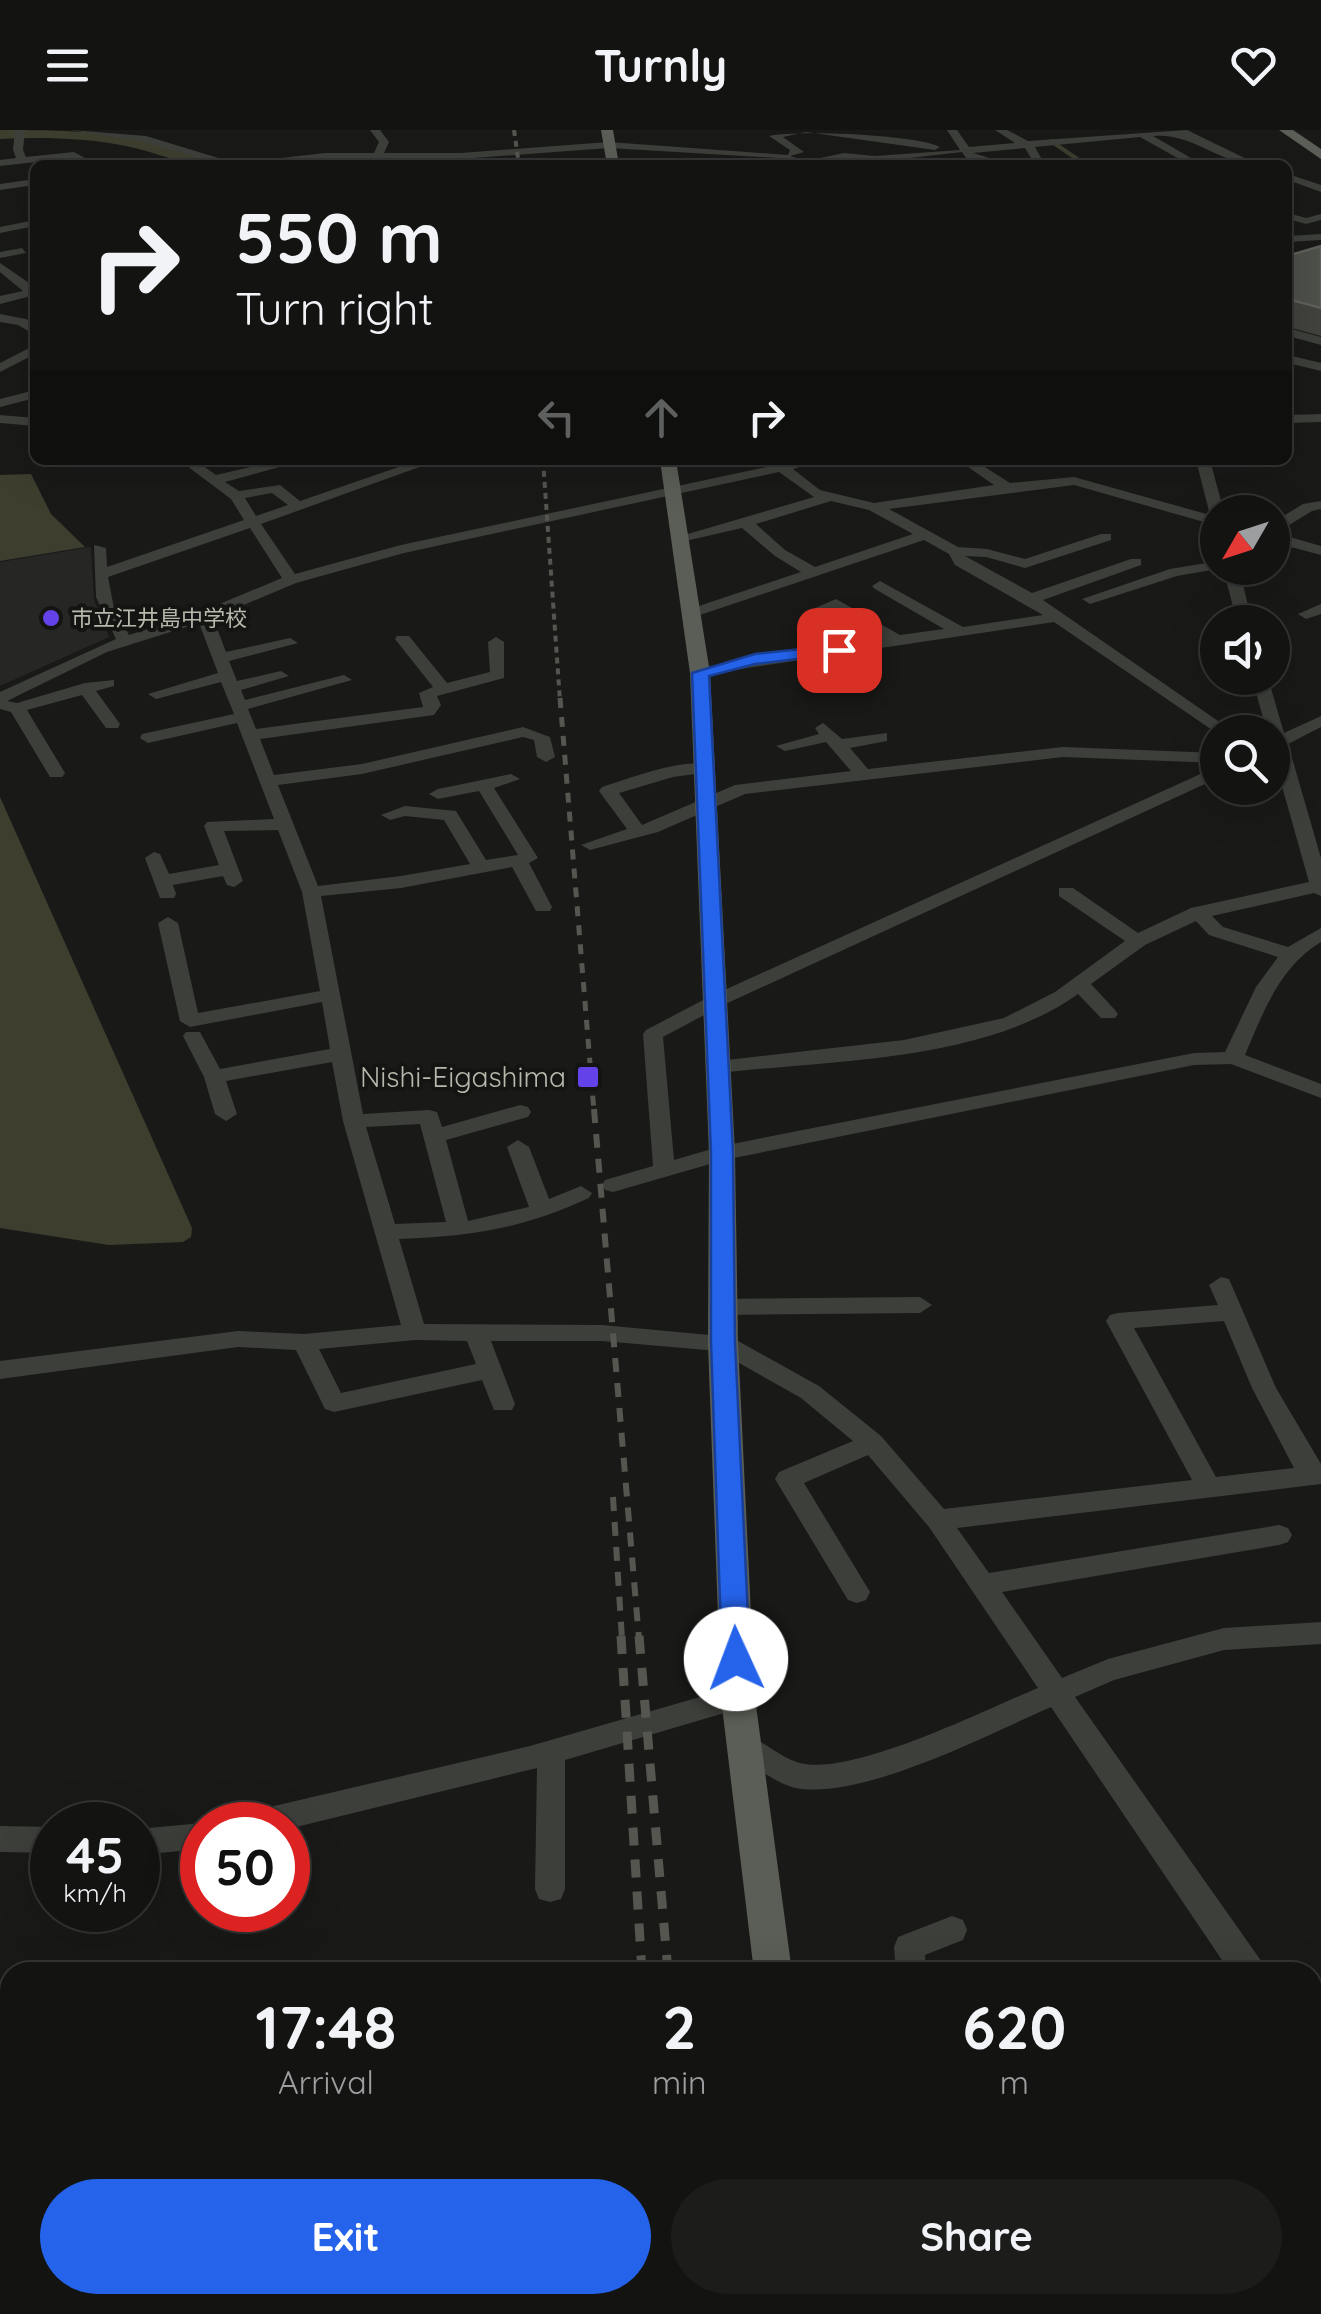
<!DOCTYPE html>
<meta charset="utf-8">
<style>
body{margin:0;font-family:Quicksand,"Noto Sans JP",sans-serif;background:#1c1d1b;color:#f1f3f6;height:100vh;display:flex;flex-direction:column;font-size:38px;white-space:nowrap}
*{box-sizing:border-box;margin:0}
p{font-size:32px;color:#9d9e9f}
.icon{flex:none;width:55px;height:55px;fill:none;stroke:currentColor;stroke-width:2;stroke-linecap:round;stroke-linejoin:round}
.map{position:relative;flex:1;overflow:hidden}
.sheet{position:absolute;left:0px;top:1832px;width:1322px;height:352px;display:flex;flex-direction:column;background:#131412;border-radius:30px 30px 0 0;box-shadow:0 10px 40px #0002,0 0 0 2px #323332}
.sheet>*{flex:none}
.hud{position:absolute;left:30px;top:30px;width:1262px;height:305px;border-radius:15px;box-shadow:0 10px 40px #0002,0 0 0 2px #323332;background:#131412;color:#f1f3f6;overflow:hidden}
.needle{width:65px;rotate:231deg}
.tools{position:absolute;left:1200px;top:365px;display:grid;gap:20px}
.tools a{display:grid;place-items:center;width:90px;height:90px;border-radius:50%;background:#131412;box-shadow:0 10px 40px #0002,0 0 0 2px #323332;font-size:50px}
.speed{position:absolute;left:30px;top:1672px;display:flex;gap:20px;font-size:50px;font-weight:700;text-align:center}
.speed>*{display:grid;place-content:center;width:130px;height:130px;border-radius:50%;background:#131412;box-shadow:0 10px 40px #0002,0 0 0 2px #323332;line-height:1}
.speed small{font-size:25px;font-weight:400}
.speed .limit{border:15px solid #d22;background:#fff;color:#111}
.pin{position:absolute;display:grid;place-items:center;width:85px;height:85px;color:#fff;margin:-42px;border-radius:20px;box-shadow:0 5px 15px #0006}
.me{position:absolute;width:110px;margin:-55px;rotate:358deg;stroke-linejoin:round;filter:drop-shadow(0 0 8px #0008)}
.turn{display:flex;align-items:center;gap:35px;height:210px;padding:0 40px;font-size:45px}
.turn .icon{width:130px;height:130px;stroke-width:2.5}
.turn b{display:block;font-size:70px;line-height:85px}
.lanes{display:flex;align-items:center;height:95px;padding:0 40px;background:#0003;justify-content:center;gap:50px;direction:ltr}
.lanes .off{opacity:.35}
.eta{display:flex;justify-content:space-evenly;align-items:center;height:170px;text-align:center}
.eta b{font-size:60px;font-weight:700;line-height:70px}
.primary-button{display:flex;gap:20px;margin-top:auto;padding:20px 40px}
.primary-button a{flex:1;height:115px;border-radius:60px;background:#2563eb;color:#fff;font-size:40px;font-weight:700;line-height:115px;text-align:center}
.primary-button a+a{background:#1c1d1b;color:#f1f3f6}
header{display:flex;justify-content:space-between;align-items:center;height:130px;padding:0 40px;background:#131412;font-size:45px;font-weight:700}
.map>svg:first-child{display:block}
.built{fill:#262724}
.water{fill:#3e3e2f}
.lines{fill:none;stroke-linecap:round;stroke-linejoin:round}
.stream{stroke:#3e3e2f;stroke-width:4}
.river{fill:#3e3e2f;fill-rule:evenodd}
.minor{fill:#3d3f3a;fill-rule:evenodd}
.major{fill:#5b5e56;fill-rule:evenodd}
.rail-far3{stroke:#54564f;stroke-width:4;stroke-dasharray:6 5;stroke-linecap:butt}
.rail-far2{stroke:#54564f;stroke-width:5;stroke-dasharray:10 9;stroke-linecap:butt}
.rail-far1{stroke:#54564f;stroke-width:6;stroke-dasharray:14 11;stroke-linecap:butt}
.rail{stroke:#54564f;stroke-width:9;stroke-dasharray:18 14;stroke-linecap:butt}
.wall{fill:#41423d}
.building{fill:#4d4f49;stroke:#5e5f58;stroke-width:2.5}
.route{fill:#2563eb;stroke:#184099;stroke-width:2.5}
.poi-dot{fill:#6342e9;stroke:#141513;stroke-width:4}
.labels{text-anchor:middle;stroke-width:8;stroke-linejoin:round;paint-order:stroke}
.far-poi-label{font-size:22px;fill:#b6b9ab;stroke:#141513;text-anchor:start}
.poi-label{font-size:28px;fill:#b6b9ab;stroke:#141513;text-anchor:end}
</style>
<header><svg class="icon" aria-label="menu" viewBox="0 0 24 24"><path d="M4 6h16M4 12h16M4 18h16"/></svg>Turnly<svg class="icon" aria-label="heart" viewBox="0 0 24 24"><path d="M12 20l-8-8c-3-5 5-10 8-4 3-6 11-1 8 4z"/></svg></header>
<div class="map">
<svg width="1321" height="2184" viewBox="0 0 1321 2184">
<rect width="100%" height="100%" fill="#191a18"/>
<path class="built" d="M91 417 94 470 109 507 0 556V432Z"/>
<path class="water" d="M31 344 51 384 85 417 0 431V345Z
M0 667 192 1098 191 1107 183 1112 109 1115 0 1098Z"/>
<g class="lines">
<path class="stream" d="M1051 11 1080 31 1107 35"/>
<path class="river" d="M0 0C56 0 167 0 211 35 181 35 156 22 126 16 85 8 42 7 0 9Z"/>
<path class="minor" d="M15 0H25L23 20 26 27 74 22 97 35H84L72 28 0 36V30L16 28 13 20Z
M71 0 146 6 235 33 325 23H374L379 12 370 0H380L389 12 384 23H461L609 12 788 25 790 20 769 6C794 0 914 4 940 17L935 20 806 2 783 7 804 22 790 26 806 31 844 23 875 26 960 20 947 0H957L969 17 1015 13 995 0H1007L1028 11 1187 0 1259 35C1221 35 1192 2 1153 6L1203 35H1190L1140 7 1035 17 1045 35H1035L1025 18 973 23 1012 35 979 31 970 34 962 22 875 32 844 29 815 35H798L777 28 609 18 461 29H325L221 35 145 12Z
M1288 44 1321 55V62L1288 50Z
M35 49V55L0 60V54Z
M1288 83 1306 88 1321 84V90L1306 94 1288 89Z
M35 90V96L0 103V97Z
M1321 104V110L1288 112V106Z
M22 118 26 123 0 128V122Z
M0 133 35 157V165L0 174V166L23 161 0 142Z
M0 184 26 189 35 195V205L18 195 0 192Z
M1288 198 1321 207V215L1288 206Z
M35 215V224L0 242V233Z
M1288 225 1321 233V241L1288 233Z
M35 260V268L0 277V269Z
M1321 284V292L1288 293V285Z
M0 285 35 288V296L0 293Z
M179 330H195L216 345 281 330H305L225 352 239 361 280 355 300 371 419 330H439L261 394 295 444 401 415 771 336V330H823L793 339 820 360 874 373 994 355 958 330H974L1010 353 1074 347 1210 385 1196 330H1210L1224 382H1218V396L1074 355 889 379 958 417 987 419 1025 429 1101 404H1111V410L1025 438 986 427 965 426 1032 463 1131 429H1141V435L1043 470 1234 602 1218 604 1054 492 694 546V540L788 520 881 507 835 480 814 487 806 482 836 469 900 505 944 499 875 459 872 456 880 451 963 497 1043 485 955 435 949 424 924 410 697 486H687V480L801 442 775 426 742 398 681 412 674 408 814 367 779 342 404 423 296 453 213 488 226 522 290 508 298 513 229 531 237 551 281 541 289 546 241 560 245 570 344 545 352 550 248 579 256 599 423 577 419 563 433 557 395 509 397 506H409L447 553 490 542 488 512 496 507 504 512V548L437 566 441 575 434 585 260 609 274 645 362 634 523 597 550 607 555 627 546 632 537 627 534 610 523 607 362 644 278 655 318 756 401 746 470 734 444 690 405 686 390 690 381 685 405 676 456 681 486 730 518 725 479 661 438 669 429 664 438 659 511 644 520 649 494 658 538 728 529 733 552 777 550 781H536L512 737 401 758 321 766 363 984 429 980 437 982 442 997 520 975 528 977 531 982 528 987 446 1010 468 1091 529 1077 507 1017 518 1010 529 1017 549 1069 581 1056 592 1063 589 1068C522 1099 472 1106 399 1109L424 1194 602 1195 731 1207 819 1256 881 1306 944 1379 1192 1350 1106 1191 1110 1185 1118 1183 1218 1175 1209 1155 1221 1147 1229 1149 1276 1258 1321 1334V1354L957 1398 989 1443 1279 1395 1288 1398 1292 1405 1288 1412 1279 1415 1002 1462 1062 1548 1108 1529 1224 1498 1321 1492V1514L1224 1520 1114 1550 1075 1567 1269 1842H1233L1224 1833 1051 1577C987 1605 870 1666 802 1659 779 1657 752 1634 733 1624L729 1615 733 1606 743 1603C763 1610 784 1631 805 1634 859 1643 985 1580 1038 1558L929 1397 868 1325 804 1353 870 1462 866 1470 857 1473 848 1470 775 1349 779 1342 853 1311 801 1268 718 1221 602 1211H491L515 1274 512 1280H494L482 1250 334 1282 325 1279 296 1220 238 1217 0 1249V1231L238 1201 304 1204 401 1195 343 991 332 932 226 951 237 984 226 991 215 984 204 947 183 906 186 902H200L220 939 330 919 322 872 190 897 180 891 158 793 168 787 178 793 198 883 320 861 302 762 278 700 224 701 243 751 234 757 227 755 223 746 173 755 176 764 174 768H160L145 728 154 722 160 724 169 744 219 735 204 696 207 692 274 689 237 593 148 613 140 608 142 604 234 584 221 552 156 569 148 564 218 543 199 493 107 522 7 571 17 573 85 553 114 550V556L96 561 120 594 118 598H106L82 565 27 580 65 643 62 647H50L11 582 0 579V562L116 509 96 467 94 415 106 418 107 437 244 390 231 369ZM272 363 288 375 256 386 245 368ZM831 371 869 380 913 404 815 437 785 420 756 394ZM250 398 282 448 198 483 129 505 114 478 108 447ZM420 994 446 1092 395 1094 366 997ZM1224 1191 1252 1258 1294 1338 1216 1347 1134 1198ZM415 1210 467 1211 476 1234 341 1263 319 1219Z
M1321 371V379L1312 381 1276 403 1321 416V425L1272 412V393L1303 374Z
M1218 431V438H1223L1177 446 1090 474 1082 469 1170 439Z
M1223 438H1239L1252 492H1237Z
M1321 474V484L1306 489 1298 484Z
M1252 548H1268L1284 603 1321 586V597L1288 614 1321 728V766L1314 763 1212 786 1223 797 1288 817 1321 798V812C1279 837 1263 883 1245 925L1321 954V968L1231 934 1194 935 724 1030 613 1062 605 1060 602 1055 605 1050 653 1036 643 904 646 900 707 868 1218 636V648L721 876 663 907 674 1030 722 1016 1194 923 1225 922 1256 857 1278 827 1209 805 1196 791 1145 815 1091 854 1115 880 1118 884 1115 888H1101L1078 864C983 932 831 930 718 943L708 937 718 931 904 910 1004 888 1055 862 1125 811 1059 766V758H1073L1138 803 1191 778 1309 752 1272 621V602H1267Z
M823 593 842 609 887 603V611L850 618 868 639 1063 617 1218 623V633L1063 627 745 664 658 702 590 720 581 715 627 699 599 661 602 657C626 650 693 623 713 638L710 642 673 647 619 663 642 695 735 655 851 641 826 612 785 621 776 616 819 604 815 598Z
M920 1167 932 1175 920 1183 723 1185 711 1177 723 1169Z
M738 1556 748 1560 752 1568 748 1576 565 1630V1759L561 1769 550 1772 539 1769 535 1759 537 1638 288 1699V1695H234L239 1686 249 1682 530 1616Z
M202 1693 207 1695H202V1719L138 1725V1699Z
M0 1696 52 1697V1723L0 1722Z
M952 1786 963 1790 967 1800 963 1810 925 1825 926 1842H896L894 1817 898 1807Z
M1312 1889 1321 1893V1928L1312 1925Z
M1312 2118H1321V2152H1312Z"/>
<path class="major" d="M601 0H613L619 35H607Z
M1279 0H1293L1321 19V29Z
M660 330H676L710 543 735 1023 738 1213 755 1568 792 1842H754L721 1568 708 1213 709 1023 690 543Z
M0 2138 10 2141V2175H26L10 2183 0 2180Z
M56 2175H141L144 2184H59Z
M414 2175H699L696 2184H411Z
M794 2175H836L837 2184H795Z"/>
<path class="rail-far3" d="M514 0 519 35
M543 330 560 571"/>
<path class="rail-far2" d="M560 568 594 982"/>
<path class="rail-far1" d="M594 979 639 1509
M613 1367 622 1509"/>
<path class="rail" d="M621 1506 642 1842
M639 1506 668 1842
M677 2175V2184
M700 2175 701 2184"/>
</g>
<path class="wall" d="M1321 116V206L1288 197V121L1294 124Z"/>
<path class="building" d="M1321 116V178L1288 169V121L1294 124Z"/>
<path class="route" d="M839 515 845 516V523L755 534 709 546 733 1023 735 1212 750 1529 746 1537 736 1540 726 1537 722 1529 711 1212V1023L692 543 755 524Z"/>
<g class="poi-dot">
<circle cx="51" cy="488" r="10"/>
<rect x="576" y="935" width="24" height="24" rx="5"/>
</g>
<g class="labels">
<g class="far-poi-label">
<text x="71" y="496">市立江井島中学校</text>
</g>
<g class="poi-label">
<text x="566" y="957">Nishi-Eigashima</text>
</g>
</g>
</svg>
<div class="tools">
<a><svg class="needle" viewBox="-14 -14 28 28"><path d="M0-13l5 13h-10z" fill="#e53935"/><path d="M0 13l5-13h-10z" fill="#9d9e9f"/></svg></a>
<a><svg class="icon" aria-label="sound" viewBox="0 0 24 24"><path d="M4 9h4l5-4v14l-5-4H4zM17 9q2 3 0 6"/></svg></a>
<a><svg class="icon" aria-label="search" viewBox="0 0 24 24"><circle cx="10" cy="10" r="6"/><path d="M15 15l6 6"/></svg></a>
</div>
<div class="speed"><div>45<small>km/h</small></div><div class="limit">50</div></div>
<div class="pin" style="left:839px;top:520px;background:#d93025"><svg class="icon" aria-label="arrive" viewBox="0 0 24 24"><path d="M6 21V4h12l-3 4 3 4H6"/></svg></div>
<svg class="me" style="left:736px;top:1529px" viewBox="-20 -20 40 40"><circle r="19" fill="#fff"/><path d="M0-13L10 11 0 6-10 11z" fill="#2563eb"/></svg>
<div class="hud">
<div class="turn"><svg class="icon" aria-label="right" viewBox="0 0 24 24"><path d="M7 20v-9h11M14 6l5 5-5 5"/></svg><div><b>550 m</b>Turn right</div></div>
<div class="lanes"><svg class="icon off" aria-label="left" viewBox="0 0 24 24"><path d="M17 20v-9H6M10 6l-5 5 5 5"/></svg><svg class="icon off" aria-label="ahead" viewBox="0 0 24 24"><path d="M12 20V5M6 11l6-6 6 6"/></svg><svg class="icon" aria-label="right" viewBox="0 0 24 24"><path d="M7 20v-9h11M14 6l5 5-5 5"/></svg></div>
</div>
<section class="sheet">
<div class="eta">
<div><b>17:48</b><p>Arrival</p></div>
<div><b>2</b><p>min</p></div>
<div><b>620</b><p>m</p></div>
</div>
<div class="primary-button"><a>Exit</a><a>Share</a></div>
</section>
</div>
